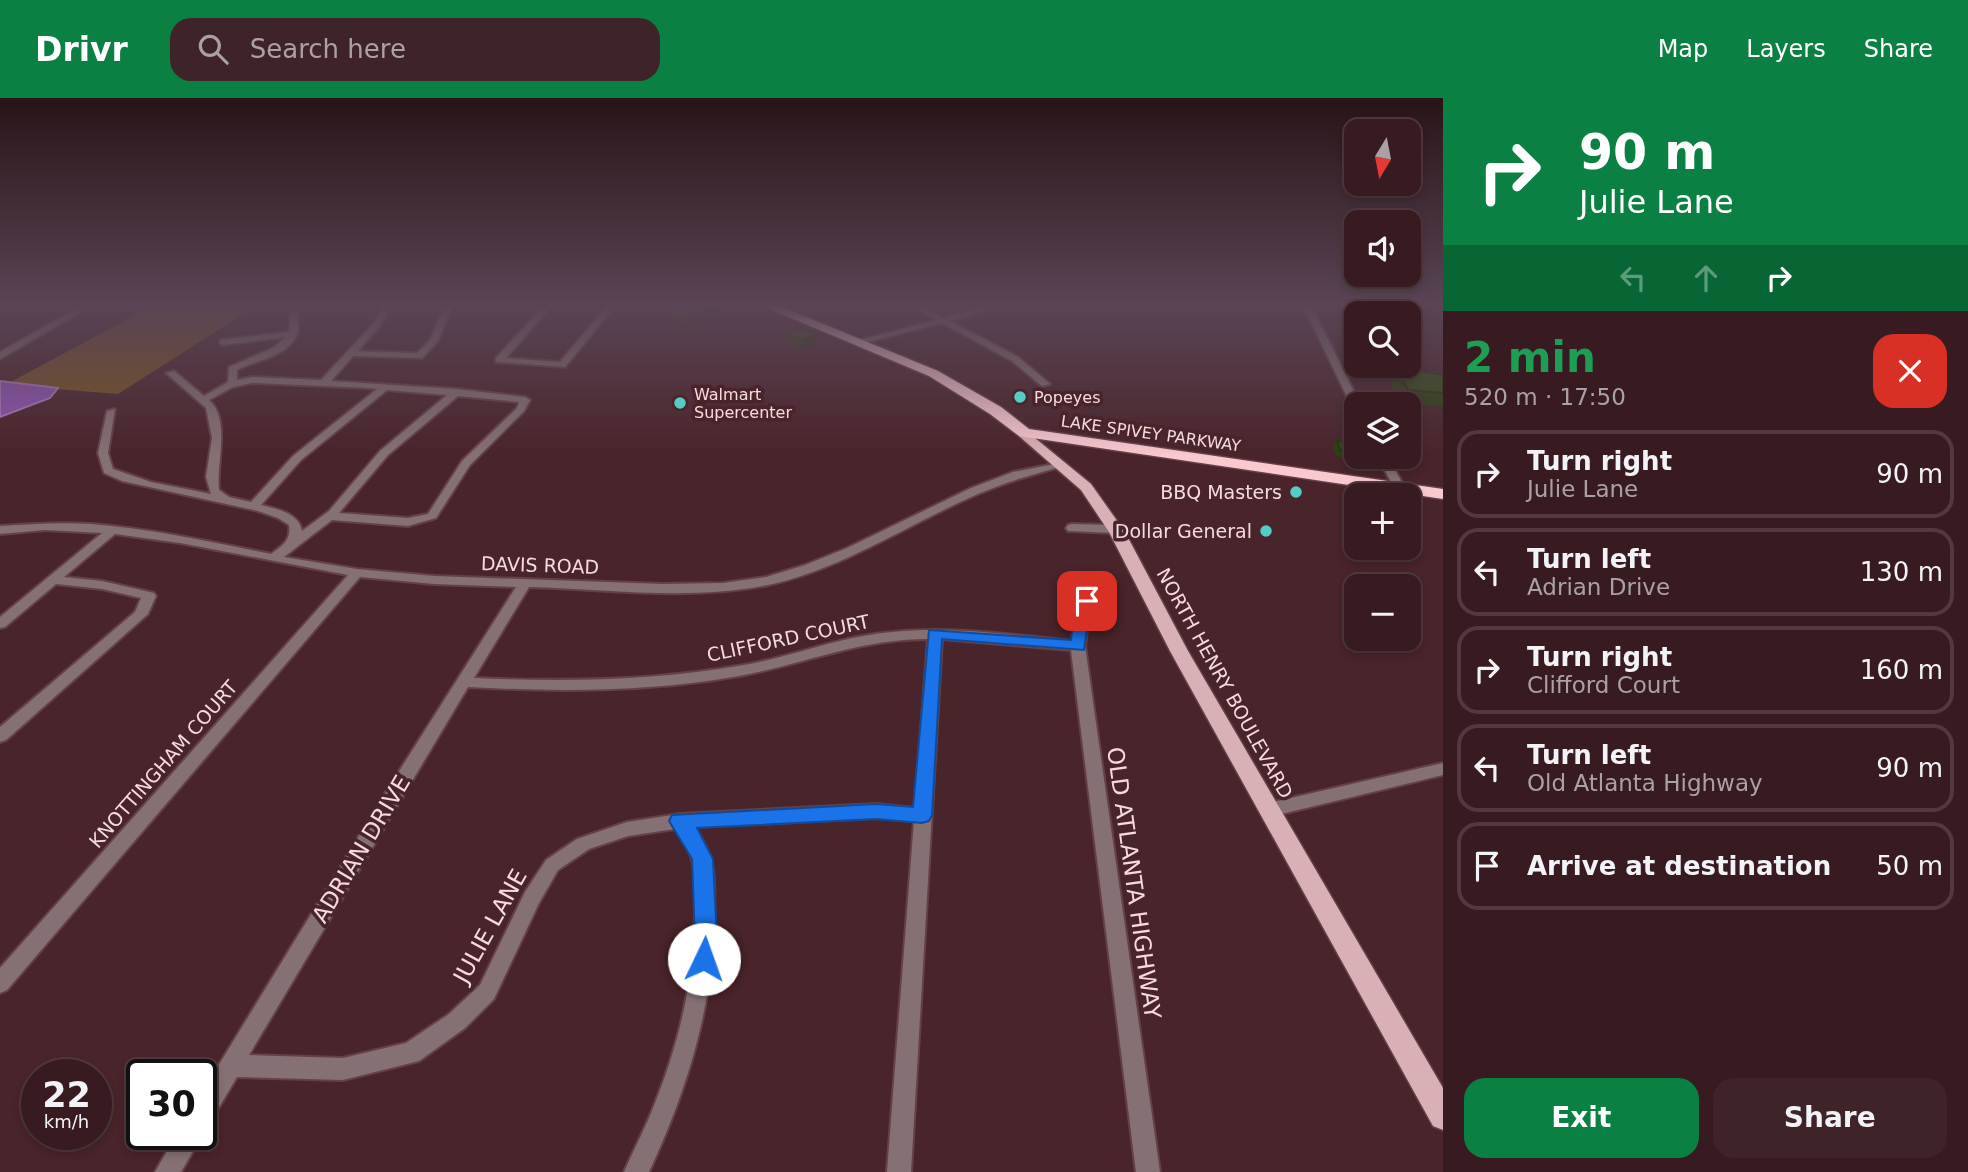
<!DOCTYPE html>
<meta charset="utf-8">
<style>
body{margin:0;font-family:"DejaVu Sans",sans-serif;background:#3e2429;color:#f1f3f6;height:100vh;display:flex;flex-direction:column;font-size:26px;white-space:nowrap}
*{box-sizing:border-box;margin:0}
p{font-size:23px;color:#aaa1a5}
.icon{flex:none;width:38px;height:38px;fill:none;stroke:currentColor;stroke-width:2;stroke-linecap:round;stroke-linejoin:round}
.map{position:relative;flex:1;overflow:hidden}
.details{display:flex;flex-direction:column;background:#371b20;width:525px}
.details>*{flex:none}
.top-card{background:#0b8043;color:#fff;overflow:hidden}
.needle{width:46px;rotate:190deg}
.controls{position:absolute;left:1344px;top:21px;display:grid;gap:14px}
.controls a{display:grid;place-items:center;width:77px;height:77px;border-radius:14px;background:#371b20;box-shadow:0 4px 10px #0003,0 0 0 2px #51393e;font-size:35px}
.speed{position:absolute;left:21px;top:961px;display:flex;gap:14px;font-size:35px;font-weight:700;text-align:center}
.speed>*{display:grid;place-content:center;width:91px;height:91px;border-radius:50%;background:#371b20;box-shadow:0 4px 10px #0003,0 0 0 2px #51393e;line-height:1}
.speed small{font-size:18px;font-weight:400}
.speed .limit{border:4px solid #111;border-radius:10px;background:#fff;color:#111}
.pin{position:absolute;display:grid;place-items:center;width:60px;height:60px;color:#fff;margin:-30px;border-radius:14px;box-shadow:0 4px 10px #0006}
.me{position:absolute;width:77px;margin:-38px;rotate:3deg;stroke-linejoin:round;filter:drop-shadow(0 0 5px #0008)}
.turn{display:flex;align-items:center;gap:24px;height:147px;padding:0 21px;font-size:32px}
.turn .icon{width:91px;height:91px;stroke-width:2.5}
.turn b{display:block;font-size:49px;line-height:60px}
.lanes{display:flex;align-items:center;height:66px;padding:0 21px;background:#0003;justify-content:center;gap:35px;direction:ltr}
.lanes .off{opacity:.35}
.round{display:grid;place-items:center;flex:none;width:74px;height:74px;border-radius:21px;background:#3e2429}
.overview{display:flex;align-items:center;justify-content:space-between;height:119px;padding:0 21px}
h1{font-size:42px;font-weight:700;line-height:52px;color:#1e9e55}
.cta{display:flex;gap:14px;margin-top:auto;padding:14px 21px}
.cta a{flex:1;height:80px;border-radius:21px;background:#0b8043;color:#fff;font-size:28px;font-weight:700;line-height:80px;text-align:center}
.cta a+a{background:#3e2429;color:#f1f3f6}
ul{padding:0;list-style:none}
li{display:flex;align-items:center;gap:21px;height:88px;margin:0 14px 10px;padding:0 7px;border:4px solid #51393e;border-radius:21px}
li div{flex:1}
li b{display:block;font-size:26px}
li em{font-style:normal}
header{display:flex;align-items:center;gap:42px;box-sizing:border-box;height:98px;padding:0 35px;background:#0b8043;color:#fff}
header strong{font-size:33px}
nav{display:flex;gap:38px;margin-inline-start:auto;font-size:24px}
.search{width:490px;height:63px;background:#3e2429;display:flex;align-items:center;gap:18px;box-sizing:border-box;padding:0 24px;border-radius:21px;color:#aaa1a5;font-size:26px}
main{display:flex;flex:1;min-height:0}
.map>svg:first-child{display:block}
.green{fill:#785220}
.water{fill:#8f55b5;stroke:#ae7dc1;stroke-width:2}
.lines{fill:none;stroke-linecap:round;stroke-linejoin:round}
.minor-casing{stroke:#654147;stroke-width:4}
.major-casing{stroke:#654147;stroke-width:3}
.highway-casing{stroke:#654147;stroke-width:3}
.minor{fill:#857173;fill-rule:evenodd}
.major{fill:#d9b0b5;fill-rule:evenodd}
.highway{fill:#fac9cf;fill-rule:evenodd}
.wall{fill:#2c420f}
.shaded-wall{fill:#24360c}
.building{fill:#334d11;stroke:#24360c;stroke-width:2}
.route{fill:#1a73e8;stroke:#114b97;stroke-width:2}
.poi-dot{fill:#54cdc7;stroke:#49242a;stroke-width:2.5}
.labels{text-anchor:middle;stroke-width:7;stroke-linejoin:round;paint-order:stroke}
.far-poi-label{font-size:16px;fill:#f5dbde;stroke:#49242a;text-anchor:start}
.far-street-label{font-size:16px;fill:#f5dbde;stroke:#49242a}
.poi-label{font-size:19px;fill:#f5dbde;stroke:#49242a;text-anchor:end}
.street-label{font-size:19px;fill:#f5dbde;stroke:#49242a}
.near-street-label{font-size:23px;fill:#f5dbde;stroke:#49242a}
</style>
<header>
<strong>Drivr</strong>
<div class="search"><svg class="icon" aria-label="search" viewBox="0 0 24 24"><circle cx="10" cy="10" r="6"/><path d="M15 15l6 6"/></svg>Search here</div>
<nav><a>Map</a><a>Layers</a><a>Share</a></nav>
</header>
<main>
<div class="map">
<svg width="1443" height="1074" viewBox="0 0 1443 1074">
<rect width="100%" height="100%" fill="#49242a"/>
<path class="green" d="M154 207H257L118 296 5 287Z"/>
<path class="water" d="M0 283 58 290 50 300 0 319Z"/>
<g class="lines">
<defs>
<path id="minor" d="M83 207H93L0 261V254Z
M297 207H305L298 215C297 221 299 227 298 233 292 258 256 262 237 272V282L252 279 321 282 374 225 384 207H392L380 228 358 253 417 255 430 242 445 207H453L438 243 422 260 353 258 331 283 457 291 525 299 530 302 524 313 470 367 436 420 408 428 332 422 284 459 357 471 434 478 663 486 723 485 766 479 805 467 847 450 971 390 1013 374 1064 364V368C1034 376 1006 384 978 396 908 426 843 471 768 487 690 503 607 491 529 489L474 580C562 584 650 583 738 568 790 560 839 538 893 534 952 528 1012 537 1072 543 1074 528 1075 514 1082 500H1092L1094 503 1089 515 1085 548 1160 1074H1136L1071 552 942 541 911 1074H887L914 723 876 720 694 729C716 758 715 781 714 816 714 907 687 992 649 1074H624C634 1051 646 1029 655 1005 679 945 694 882 695 817 696 779 699 761 675 731L628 738 589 751 558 772 539 805 494 901 465 930 419 963 343 982 237 979 209 1026 201 1029V996L384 697 516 489 434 486 360 479 7 892 0 895V870L348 477 180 445 115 436 64 479 102 483 154 495 156 498 148 516 6 642 0 644V629L135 514 141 500 102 491 56 486 5 529 0 530V519L102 435 45 432 0 436V428C30 426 61 424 91 426 152 431 212 444 271 456 283 447 291 443 289 427L278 420 258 413 122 383 104 375 98 355 107 313 115 311 108 355 113 371 151 384 211 396 206 379 212 340 206 310 166 275 174 273 204 298 228 284 229 269 273 250 286 239 223 247 220 246V242L289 234 290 215ZM252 285 369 290 377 291 293 358 251 404 229 399 219 392C216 366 231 321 209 302L233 289ZM387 292 447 297 380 353 329 413 302 433C299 415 277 411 261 407L301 362ZM458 298 519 304 517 310 462 363 428 416 408 420 339 415 388 357ZM928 541 915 710 876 706 679 716 627 724 577 741 546 762 525 794 480 887 449 916 406 945 343 960 249 957 468 589C558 594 650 594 739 578 805 566 859 541 928 541Z
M544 207H553L506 260 560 264 608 207H616L565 269 496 264V260Z
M910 207H920L944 220 989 207H1003L950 223 1018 259 1050 286 1042 288 1012 263 942 225 860 246V242L936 222Z
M1303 207H1311L1360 306H1356V310L1351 307Z
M1378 359H1388L1405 390 1403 392H1395Z
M1072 426 1114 427 1120 431 1114 435 1068 433 1066 430 1068 427Z
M1443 665V677L1269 719 1263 717 1260 712 1263 707 1269 705Z
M201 1032 203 1036 181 1074H155L177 1036H201Z"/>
<path id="major" d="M1024 331 1091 386 1125 434 1188 553 1443 990V1032L1433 1028 1170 553 1109 434 1081 392 1019 338V332Z"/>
<path id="highway" d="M760 207H777L938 273 1001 309 1029 331 1443 391V401L1019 338 990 316 929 278Z"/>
</defs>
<use href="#minor" class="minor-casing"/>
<use href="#major" class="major-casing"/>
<use href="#highway" class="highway-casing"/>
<use href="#minor" class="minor"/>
<use href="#major" class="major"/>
<use href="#highway" class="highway"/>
</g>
<path class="wall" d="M672 212 720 216 686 226 672 220Z
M817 236V245L802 251 787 245V237Z
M1395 269 1443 277V309L1402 305 1389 282Z
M1337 343 1356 348V359H1357L1356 361 1337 359 1333 349Z"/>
<path class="shaded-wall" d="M720 207V216L686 226V218Z
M817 236V245L802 251 803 242Z"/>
<path class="building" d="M687 207H720L686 218 672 212Z
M802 231 817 236 803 242 787 237Z
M1395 269 1443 277V295L1408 292Z
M1337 343 1355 345 1356 354 1340 352Z"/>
<linearGradient id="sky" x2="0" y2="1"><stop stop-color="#281417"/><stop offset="0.58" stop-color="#594555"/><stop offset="1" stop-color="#594555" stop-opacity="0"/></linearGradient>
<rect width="1443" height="358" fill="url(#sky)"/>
<path class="route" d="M1087 499 1095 503 1089 515 1084 552 942 541 932 717 929 723 922 725 876 721 697 730 713 761 717 842 712 868 704 871 695 868 692 861 695 842 692 761 669 723 672 717 876 706 913 709 929 532 1071 542 1074 515 1082 500Z"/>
<g class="poi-dot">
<circle cx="1020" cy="299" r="7"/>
<circle cx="680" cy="305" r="7"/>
<circle cx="1296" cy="394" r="7"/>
<circle cx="1266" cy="433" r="7"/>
</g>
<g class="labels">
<g class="far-poi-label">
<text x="694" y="302">Walmart<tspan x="694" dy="18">Supercenter</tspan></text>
<text x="1034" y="305">Popeyes</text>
</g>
<g class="far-street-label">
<text transform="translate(1151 335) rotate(8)" y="6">LAKE SPIVEY PARKWAY</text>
</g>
<g class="poi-label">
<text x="1282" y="401">BBQ Masters</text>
<text x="1252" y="440">Dollar General</text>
</g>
<g class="street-label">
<text transform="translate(540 467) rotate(2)" y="7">DAVIS ROAD</text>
<text transform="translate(788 540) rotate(-12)" y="7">CLIFFORD COURT</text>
<text transform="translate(1225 585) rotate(61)" y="7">NORTH HENRY BOULEVARD</text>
<text transform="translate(163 666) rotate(-49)" y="7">KNOTTINGHAM COURT</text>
</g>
<g class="near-street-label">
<text transform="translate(361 751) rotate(-59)" y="8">ADRIAN DRIVE</text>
<text transform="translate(1134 785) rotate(82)" y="8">OLD ATLANTA HIGHWAY</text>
<text transform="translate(490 828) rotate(-61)" y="8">JULIE LANE</text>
</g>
</g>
</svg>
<div class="controls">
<a><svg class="needle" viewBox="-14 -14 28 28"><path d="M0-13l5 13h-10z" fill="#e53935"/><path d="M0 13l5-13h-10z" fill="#aaa1a5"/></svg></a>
<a><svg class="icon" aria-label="sound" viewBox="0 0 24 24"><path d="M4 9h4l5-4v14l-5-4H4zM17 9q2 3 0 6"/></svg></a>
<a><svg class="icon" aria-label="search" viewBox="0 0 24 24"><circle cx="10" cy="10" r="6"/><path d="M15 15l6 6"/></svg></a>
<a><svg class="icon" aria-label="layers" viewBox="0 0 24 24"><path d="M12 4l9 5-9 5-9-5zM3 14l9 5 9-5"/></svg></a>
<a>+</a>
<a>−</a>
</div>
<div class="speed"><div>22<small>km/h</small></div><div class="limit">30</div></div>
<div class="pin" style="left:1087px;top:503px;background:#d93025"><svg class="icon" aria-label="arrive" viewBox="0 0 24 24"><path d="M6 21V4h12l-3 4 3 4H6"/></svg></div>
<svg class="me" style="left:704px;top:861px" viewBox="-20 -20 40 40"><circle r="19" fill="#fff"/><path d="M0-13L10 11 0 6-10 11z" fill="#1a73e8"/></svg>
</div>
<section class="details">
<div class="top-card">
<div class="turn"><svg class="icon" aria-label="right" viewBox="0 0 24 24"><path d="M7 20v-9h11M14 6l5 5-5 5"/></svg><div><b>90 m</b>Julie Lane</div></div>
<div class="lanes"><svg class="icon off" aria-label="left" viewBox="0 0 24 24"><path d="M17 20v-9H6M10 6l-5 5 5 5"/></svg><svg class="icon off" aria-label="ahead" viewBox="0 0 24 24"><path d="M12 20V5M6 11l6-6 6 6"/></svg><svg class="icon" aria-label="right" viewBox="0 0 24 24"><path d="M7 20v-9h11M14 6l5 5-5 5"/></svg></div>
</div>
<div class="overview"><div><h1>2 min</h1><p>520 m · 17:50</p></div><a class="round" style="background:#d93025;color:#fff"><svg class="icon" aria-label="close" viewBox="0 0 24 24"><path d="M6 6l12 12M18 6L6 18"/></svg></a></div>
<ul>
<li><svg class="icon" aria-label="right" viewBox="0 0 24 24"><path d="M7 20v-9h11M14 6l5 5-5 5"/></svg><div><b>Turn right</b><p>Julie Lane</p></div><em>90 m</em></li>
<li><svg class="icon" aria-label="left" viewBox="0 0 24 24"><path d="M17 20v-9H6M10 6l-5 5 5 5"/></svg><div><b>Turn left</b><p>Adrian Drive</p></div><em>130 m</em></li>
<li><svg class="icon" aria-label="right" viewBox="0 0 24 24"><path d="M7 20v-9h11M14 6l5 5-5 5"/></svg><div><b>Turn right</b><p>Clifford Court</p></div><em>160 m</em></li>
<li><svg class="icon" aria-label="left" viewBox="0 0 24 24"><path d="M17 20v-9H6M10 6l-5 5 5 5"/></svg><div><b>Turn left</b><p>Old Atlanta Highway</p></div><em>90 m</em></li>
<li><svg class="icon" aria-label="arrive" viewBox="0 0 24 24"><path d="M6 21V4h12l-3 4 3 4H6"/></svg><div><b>Arrive at destination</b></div><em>50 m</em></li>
</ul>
<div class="cta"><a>Exit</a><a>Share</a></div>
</section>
</main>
